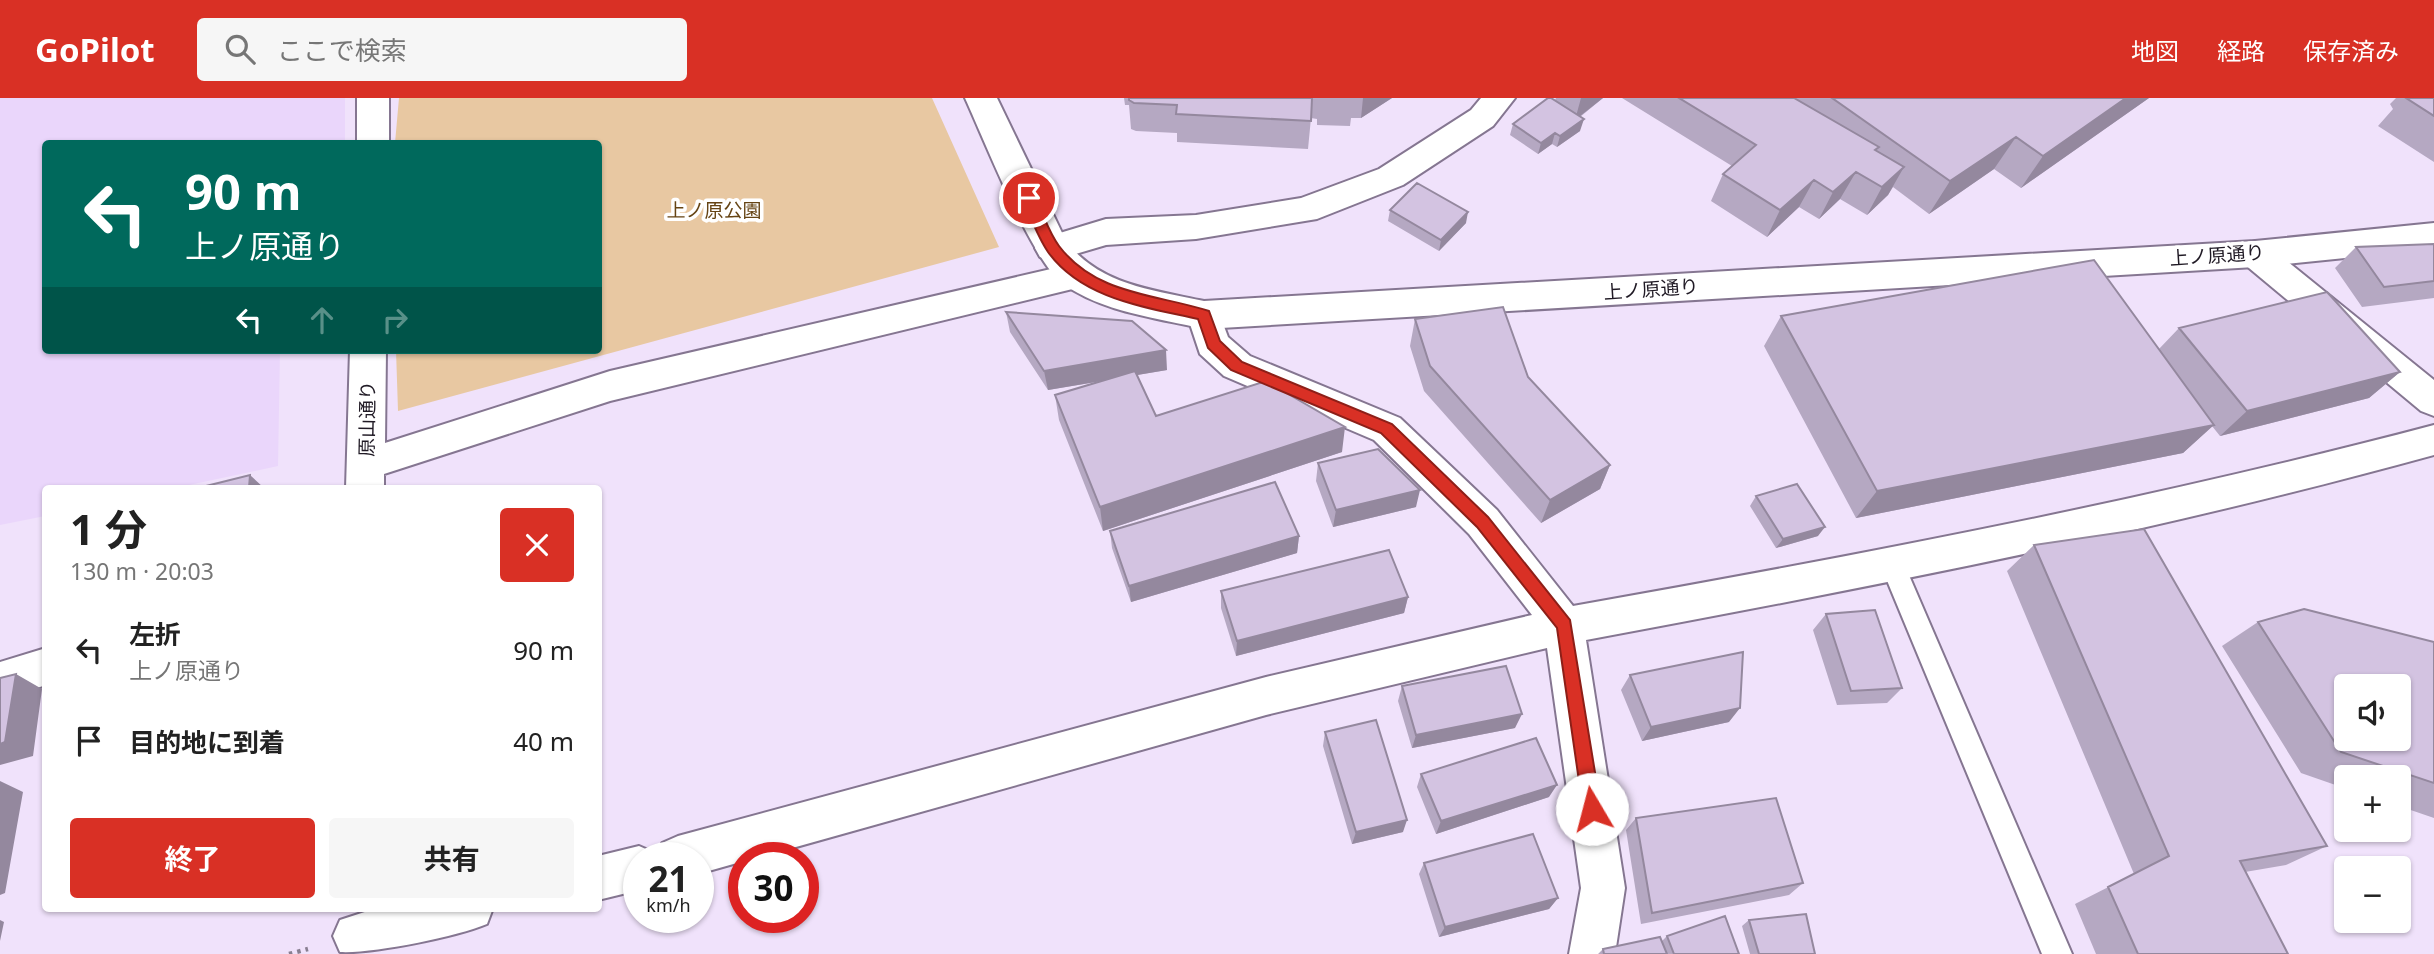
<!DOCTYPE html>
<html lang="ja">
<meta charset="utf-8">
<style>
body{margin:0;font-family:"Noto Sans","Noto Sans JP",sans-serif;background:#f6f6f6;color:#222;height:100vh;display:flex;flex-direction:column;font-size:26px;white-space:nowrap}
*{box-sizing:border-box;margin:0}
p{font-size:23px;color:#767676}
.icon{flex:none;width:38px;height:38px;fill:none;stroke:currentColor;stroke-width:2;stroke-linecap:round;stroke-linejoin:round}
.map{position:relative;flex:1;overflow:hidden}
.side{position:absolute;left:42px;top:387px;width:560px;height:427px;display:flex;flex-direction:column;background:#fff;border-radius:7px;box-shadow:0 2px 5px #0004}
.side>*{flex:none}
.top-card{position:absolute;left:42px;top:42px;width:560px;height:214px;border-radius:7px;box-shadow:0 2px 5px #0004;background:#00695c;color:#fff;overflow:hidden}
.buttons{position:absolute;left:2334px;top:576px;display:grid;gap:14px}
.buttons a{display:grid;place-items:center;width:77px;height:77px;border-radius:7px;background:#fff;box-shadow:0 2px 5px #0004;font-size:35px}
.speed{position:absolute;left:623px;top:744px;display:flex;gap:14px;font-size:35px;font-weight:700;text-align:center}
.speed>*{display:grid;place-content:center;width:91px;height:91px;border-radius:50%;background:#fff;box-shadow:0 2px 5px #0004;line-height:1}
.speed small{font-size:18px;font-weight:400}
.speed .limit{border:10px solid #d22;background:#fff;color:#111}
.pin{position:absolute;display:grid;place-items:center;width:60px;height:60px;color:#fff;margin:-30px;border:4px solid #fff;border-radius:50%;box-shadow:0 2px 7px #0007}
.me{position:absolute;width:77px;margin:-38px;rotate:352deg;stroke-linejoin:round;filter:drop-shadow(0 0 5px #0008)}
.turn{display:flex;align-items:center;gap:24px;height:147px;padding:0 28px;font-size:32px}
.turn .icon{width:91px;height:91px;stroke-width:2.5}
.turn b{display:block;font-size:49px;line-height:60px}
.lanes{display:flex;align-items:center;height:66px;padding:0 28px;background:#0003;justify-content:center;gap:35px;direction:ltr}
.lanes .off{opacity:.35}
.round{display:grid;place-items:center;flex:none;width:74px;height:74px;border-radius:7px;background:#f6f6f6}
.head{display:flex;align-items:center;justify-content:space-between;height:119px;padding:0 28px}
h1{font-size:42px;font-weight:700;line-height:52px}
.cta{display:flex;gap:14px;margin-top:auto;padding:14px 28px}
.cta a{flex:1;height:80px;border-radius:7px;background:#d93025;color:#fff;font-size:28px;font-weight:700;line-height:80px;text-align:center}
.cta a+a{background:#f6f6f6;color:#222}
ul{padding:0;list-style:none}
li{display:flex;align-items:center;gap:21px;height:91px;padding:0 28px}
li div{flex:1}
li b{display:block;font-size:26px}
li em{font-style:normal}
header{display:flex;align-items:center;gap:42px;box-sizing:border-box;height:98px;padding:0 35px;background:#d93025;color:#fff}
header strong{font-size:33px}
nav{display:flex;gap:38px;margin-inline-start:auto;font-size:24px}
.search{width:490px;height:63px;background:#f6f6f6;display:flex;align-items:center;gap:18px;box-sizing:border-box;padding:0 24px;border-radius:7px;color:#767676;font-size:26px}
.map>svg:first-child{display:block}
.built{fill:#ead6fb}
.green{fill:#e8c8a2}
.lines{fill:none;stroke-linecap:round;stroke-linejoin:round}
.lane-casing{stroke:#857691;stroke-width:4}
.street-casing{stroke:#857691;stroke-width:4}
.secondary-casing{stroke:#857691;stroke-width:4}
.path{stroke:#897f91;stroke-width:4.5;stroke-dasharray:3.5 5;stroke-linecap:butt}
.lane{fill:#fff;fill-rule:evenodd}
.street{fill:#fff;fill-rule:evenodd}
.secondary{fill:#fff;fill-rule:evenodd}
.wall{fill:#b5a8c2}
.shaded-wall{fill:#94889e}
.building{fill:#d3c3e1;stroke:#94889e;stroke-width:2;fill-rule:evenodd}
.route{fill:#d93025;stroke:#8d1f18;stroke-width:2}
.labels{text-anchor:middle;stroke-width:7;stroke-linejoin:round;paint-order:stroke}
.park-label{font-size:19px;fill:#664414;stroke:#fff}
.street-label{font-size:19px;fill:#201a25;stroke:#fff}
</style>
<header>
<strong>GoPilot</strong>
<div class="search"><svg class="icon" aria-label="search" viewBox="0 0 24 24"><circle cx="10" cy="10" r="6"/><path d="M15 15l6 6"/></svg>ここで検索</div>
<nav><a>地図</a><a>経路</a><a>保存済み</a></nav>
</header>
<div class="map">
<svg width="2434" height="856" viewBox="0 0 2434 856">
<rect width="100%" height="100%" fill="#f0e2fb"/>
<path class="built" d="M0 0H345V45L46 46V252H280L278 368 175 390H46L45 418 0 427Z"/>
<path class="green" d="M399 0H932L999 149 398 313 396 252H598V46L395 45Z"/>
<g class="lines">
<defs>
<path id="lane" d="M1893 457 1902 460 1905 468 2072 856H2042L1881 468 1884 460Z"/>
<path id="street" d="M357 0H389V46H357Z
M1481 0H1515L1493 28 1403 87 1317 121 1196 141 1106 147 1052 163 1040 159 1035 150 1040 141 1106 121 1196 117 1301 100 1379 71 1471 12Z
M2255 143 2267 147 2434 282V318L2421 313 2243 165 2238 156 2243 147Z
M1077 165 1089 169 1094 178 1089 187 610 303 384 376V390H346L350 252H386L385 345 610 273Z
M1204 203 1216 207 1228 239 1250 258 1400 320 1497 412 1573 508C1861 457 2150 402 2434 327V357C2155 434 1871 489 1586 542L1625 790 1615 856H1569L1581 790 1547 550 1266 617 757 760H744V763L698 776V760H639V792L598 802V758L639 748 655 755 656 759 662 745 678 738 1266 579 1532 517 1469 436 1374 342 1224 278 1200 256 1187 217 1192 207Z
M46 550V587L0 602V564Z
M377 810H493L487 826C456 839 371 856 340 854L333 838 340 822Z"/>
<path id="secondary" d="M965 0H997L1066 143C1099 187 1153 192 1204 203L2255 143 2434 125V151L2255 169 1204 231C1158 220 1101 214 1062 185 1031 161 984 41 965 0Z"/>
</defs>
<use href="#lane" class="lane-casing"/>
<use href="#street" class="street-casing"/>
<use href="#secondary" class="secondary-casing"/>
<path class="path" d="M289 856 308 851"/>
<use href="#lane" class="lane"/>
<use href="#street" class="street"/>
<use href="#secondary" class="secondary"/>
</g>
<path class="wall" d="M1124 0H1392L1361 20H1351L1350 28 1317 27V21L1311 20 1308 51 1177 44V35L1136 33 1131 31 1129 7H1125Z
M1556 0H1603L1580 19V33L1557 49 1552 46 1538 56 1510 37 1513 26 1555 2Z
M1622 0H2149L2021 90 1994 71 1929 116 1893 89 1888 97 1867 117 1840 101 1819 121 1799 109 1767 139 1711 103 1723 76 1732 68Z
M2396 0H2434V64L2378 28 2393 11 2390 6Z
M1390 112 1466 125 1439 153 1388 123Z
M2434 146V200L2362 209 2335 170 2356 149Z
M1006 214 1167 272 1137 277 1156 318 1342 354 1103 433 1059 322 1055 297 1102 283 1048 292 1010 234Z
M1781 218 2159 251 2179 230 2400 274 2369 300 2220 338 2212 328 2183 355 1856 420 1764 248Z
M1415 221 1528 279 1610 367 1600 391 1541 425 1424 293 1410 248Z
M1318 365 1416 409 1333 429 1316 383Z
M1756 398 1818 438 1776 450 1750 408Z
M1110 433 1299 438 1297 455 1131 504 1112 450Z
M2034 447 2327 748 2286 767 2245 774 2288 856H2096L2075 806 2134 776 2007 473Z
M1221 493 1408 499 1404 515 1236 558 1221 510Z
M1826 516 1902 590 1887 605 1837 607 1813 532Z
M2258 524 2434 544V720L2399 708V679H2347V691L2301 675 2222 548Z
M1630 577 1729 624 1642 643 1621 592Z
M1402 588 1515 630 1412 650 1398 603Z
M1325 634 1403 734 1352 746 1323 648Z
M1421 676 1549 699 1436 736 1417 689Z
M1636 720 1803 785 1789 797 1641 826 1626 732Z
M1424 765 1558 800 1549 811 1439 839 1419 776Z
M1749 822 1815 856H1750L1742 828Z
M1667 838 1739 856H1598L1603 851 1662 843Z"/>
<path class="shaded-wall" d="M1363 0H1392L1361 20Z
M1581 0H1603L1575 22Z
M2126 0H2149L2021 90 2043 58Z
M1584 21 1580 33 1557 49 1560 38Z
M1555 35 1552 46 1538 56 1541 45Z
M2016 39 1994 71 1929 116 1950 83Z
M1904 69 1888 97 1867 117 1882 89Z
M1856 74 1840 101 1819 121 1833 94Z
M1814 82 1799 109 1767 139 1780 112Z
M1468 114 1466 125 1439 153 1441 142Z
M1166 252 1167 272 1048 292 1044 273Z
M2400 274 2369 300 2220 338 2247 313Z
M2214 327 2183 355 1856 420 1877 393Z
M1345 329 1342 354 1103 433 1100 409Z
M1610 367 1600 391 1541 425 1550 402Z
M250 377 264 390H249Z
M1420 392 1416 409 1333 429 1336 412Z
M1825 429 1818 438 1776 450 1783 441Z
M1299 438 1297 455 1131 504 1129 488Z
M1408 499 1404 515 1236 558 1237 543Z
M16 576 42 591 33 658 0 667V646Z
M1740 610 1729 624 1642 643 1651 629Z
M1522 616 1515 630 1412 650 1416 637Z
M0 683 23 694 5 795 0 797Z
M1557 687 1549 699 1436 736 1441 723Z
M1407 722 1403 734 1352 746 1356 734Z
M1558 800 1549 811 1439 839 1445 829Z
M0 822 4 824 0 843Z"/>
<path class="building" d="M1129 0H1312L1311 23 1176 16 1177 7 1134 5 1129 2Z
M1548 0H1551L1584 21 1560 38 1555 35 1541 45 1513 26Z
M1679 0H1794L1879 49 1875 52 1904 69 1882 89 1856 74 1833 94 1814 82 1780 112 1723 76 1756 47Z
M1832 0H2126L2043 58 2016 39 1950 83Z
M2406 0H2434V18Z
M1417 85 1468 114 1441 142 1390 112Z
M2434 146V183L2384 189 2356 149Z
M2094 162 2214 327 1877 393 1781 218Z
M2327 194 2400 274 2247 313 2179 230Z
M1503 209 1528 279 1610 367 1550 402 1430 268 1415 221Z
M1006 214 1132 223 1166 252 1044 273Z
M1135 273 1156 318 1266 283 1345 329 1100 409 1055 297Z
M1378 351 1420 392 1336 412 1318 365Z
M250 377 249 390H198Z
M1275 384 1299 438 1129 488 1110 433Z
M1797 386 1825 429 1783 441 1756 398Z
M2144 431 2327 748 2240 763 2288 856H2138L2108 789 2169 758 2034 447Z
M1389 452 1408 499 1237 543 1221 493Z
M2304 511 2434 544V685L2341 654 2258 524ZM2347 588H2399V640H2347Z
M1875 512 1902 590 1851 593 1826 516Z
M1743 554 1740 610 1651 629 1630 577Z
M1506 568 1522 616 1416 637 1402 588Z
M16 576 5 644 0 646V580Z
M1376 622 1407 722 1356 734 1325 634Z
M1536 640 1557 687 1441 723 1421 676Z
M1776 700 1803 785 1652 815 1636 720Z
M1533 736 1558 800 1445 829 1424 765Z
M1806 816 1815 856H1759L1749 822Z
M1725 818 1739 856H1674L1667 838Z
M1660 839 1667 856H1604L1603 851Z"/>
<path class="route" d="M1029 95 1035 100C1043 115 1049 135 1059 148 1096 197 1156 196 1209 213L1220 243 1242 264 1392 326 1488 419 1570 522 1601 711 1598 717 1592 720 1585 717 1583 711 1557 530 1477 429 1381 335 1231 272 1208 250 1198 221C1145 209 1082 201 1048 154 1037 138 1030 117 1022 100Z"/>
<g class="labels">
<g class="park-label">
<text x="714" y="119">上ノ原公園</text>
</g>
<g class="street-label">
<text transform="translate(2217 157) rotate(-4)" y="7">上ノ原通り</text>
<text transform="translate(1651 191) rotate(-4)" y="7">上ノ原通り</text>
<text transform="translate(367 321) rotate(-89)" y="7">原山通り</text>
</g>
</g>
</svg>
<div class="buttons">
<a><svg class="icon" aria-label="sound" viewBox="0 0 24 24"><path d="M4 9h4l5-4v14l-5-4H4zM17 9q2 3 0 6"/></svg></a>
<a>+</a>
<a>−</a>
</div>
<div class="speed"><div>21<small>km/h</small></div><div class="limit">30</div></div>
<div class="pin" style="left:1029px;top:100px;background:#d93025"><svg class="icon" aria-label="arrive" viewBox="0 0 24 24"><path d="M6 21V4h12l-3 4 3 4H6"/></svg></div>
<svg class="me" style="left:1592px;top:711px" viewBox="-20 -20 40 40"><circle r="19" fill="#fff"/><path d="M0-13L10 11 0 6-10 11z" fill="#d93025"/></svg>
<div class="top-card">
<div class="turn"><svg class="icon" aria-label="left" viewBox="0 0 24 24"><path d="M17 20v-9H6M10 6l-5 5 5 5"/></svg><div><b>90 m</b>上ノ原通り</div></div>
<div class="lanes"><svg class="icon" aria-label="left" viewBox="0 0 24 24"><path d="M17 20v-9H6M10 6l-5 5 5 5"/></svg><svg class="icon off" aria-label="ahead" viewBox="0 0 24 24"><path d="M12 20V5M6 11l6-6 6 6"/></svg><svg class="icon off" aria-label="right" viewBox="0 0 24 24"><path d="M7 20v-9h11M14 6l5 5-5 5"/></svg></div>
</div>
<section class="side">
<div class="head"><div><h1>1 分</h1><p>130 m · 20:03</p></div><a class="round" style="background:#d93025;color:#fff"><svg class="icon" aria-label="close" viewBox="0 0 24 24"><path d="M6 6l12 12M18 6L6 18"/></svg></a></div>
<ul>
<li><svg class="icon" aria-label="left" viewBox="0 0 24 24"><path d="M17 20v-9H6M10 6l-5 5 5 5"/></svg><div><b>左折</b><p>上ノ原通り</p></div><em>90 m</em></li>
<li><svg class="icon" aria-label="arrive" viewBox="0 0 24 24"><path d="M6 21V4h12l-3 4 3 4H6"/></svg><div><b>目的地に到着</b></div><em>40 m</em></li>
</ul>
<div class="cta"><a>終了</a><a>共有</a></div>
</section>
</div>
